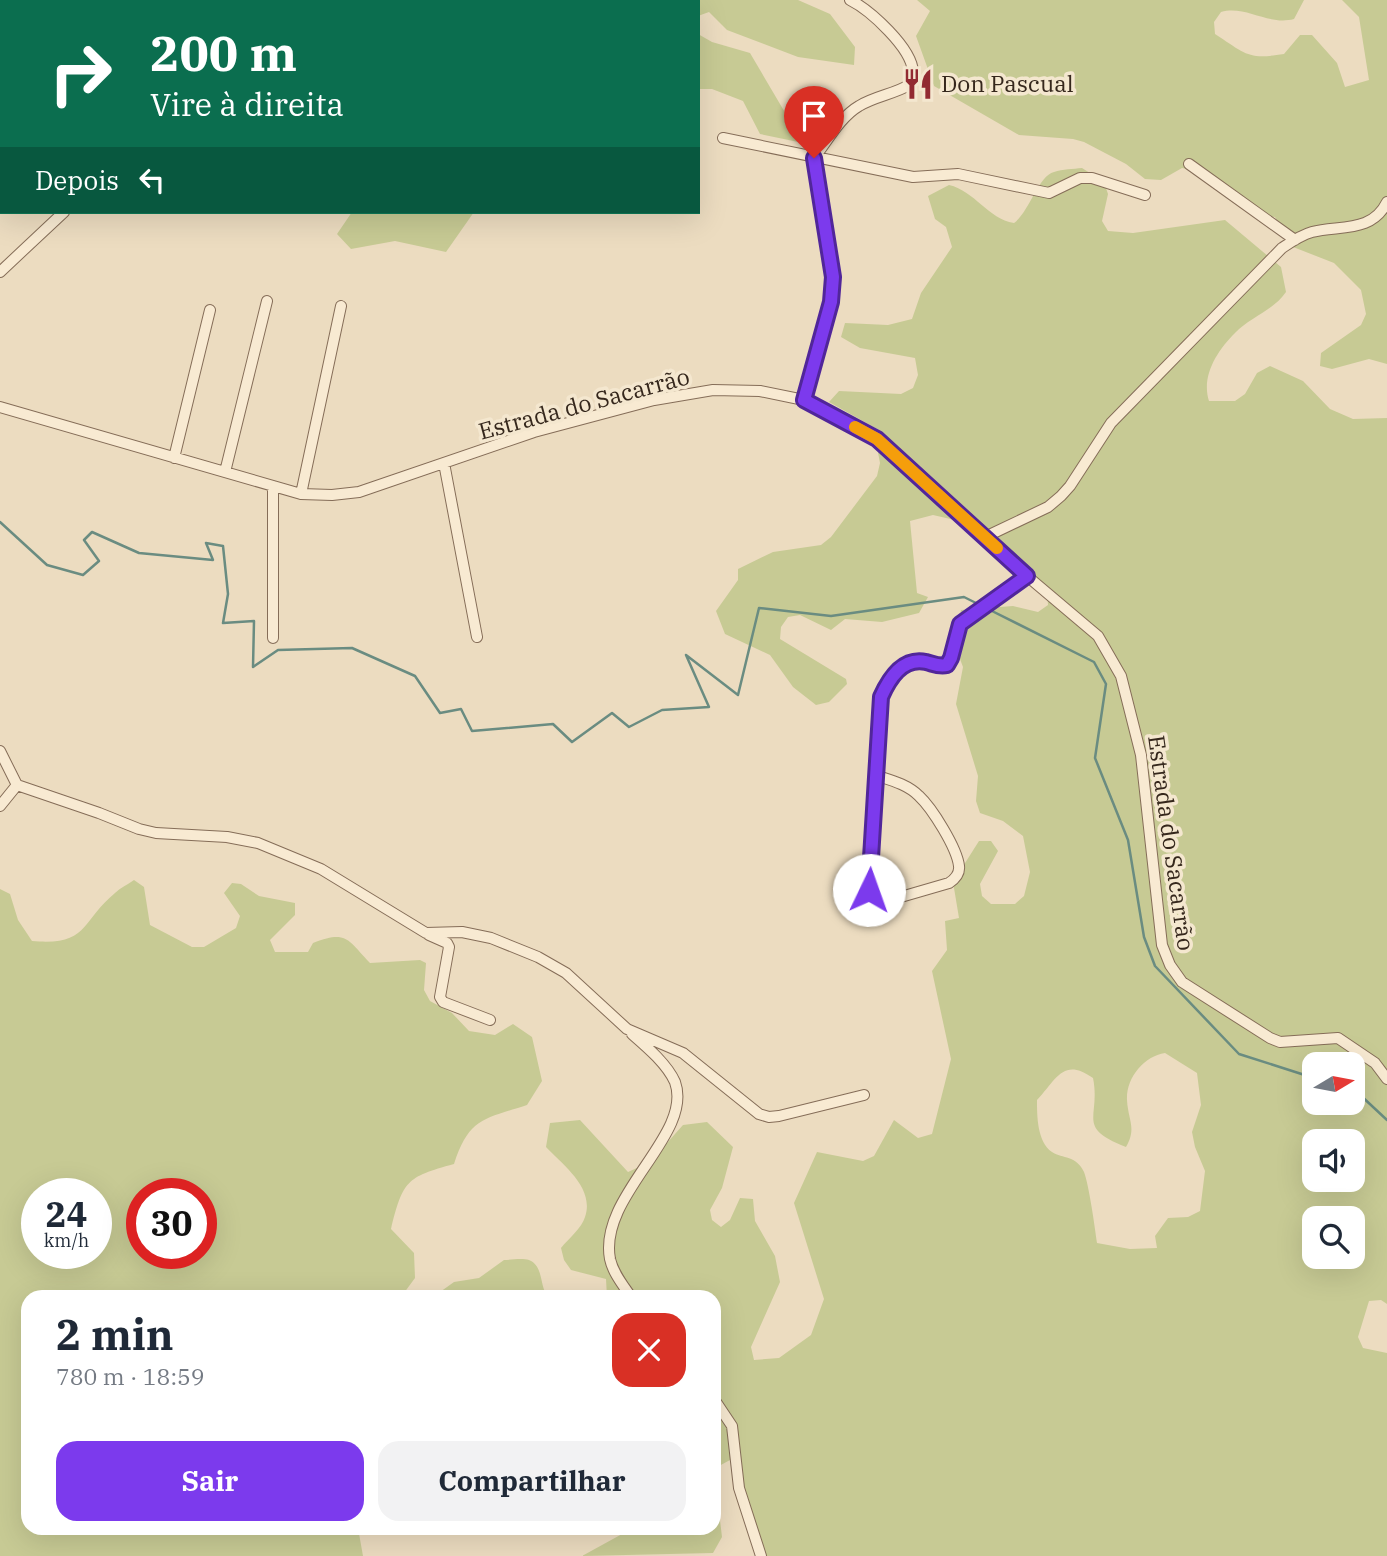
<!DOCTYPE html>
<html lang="pt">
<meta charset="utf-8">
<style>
body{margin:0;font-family:"IBM Plex Serif",serif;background:#f2f2f3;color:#1f2937;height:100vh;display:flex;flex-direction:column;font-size:26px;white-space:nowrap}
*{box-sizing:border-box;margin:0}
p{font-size:23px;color:#747a83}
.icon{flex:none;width:38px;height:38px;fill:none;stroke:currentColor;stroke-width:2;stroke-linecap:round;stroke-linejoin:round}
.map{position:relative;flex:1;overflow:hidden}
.drawer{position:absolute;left:21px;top:1290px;width:700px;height:245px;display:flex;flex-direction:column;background:#fff;border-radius:21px;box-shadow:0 7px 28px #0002}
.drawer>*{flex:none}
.guide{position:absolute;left:0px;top:0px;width:700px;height:214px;box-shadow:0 7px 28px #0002;background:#0b6e4f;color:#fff;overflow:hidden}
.needle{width:46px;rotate:80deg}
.controls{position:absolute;left:1302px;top:1052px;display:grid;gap:14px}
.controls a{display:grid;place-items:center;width:63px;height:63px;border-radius:14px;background:#fff;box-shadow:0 7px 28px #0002;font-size:35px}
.speed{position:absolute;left:21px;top:1178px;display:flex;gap:14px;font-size:35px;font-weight:700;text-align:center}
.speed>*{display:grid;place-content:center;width:91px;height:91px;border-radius:50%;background:#fff;box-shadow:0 7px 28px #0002;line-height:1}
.speed small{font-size:18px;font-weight:400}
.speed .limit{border:10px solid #d22;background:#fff;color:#111}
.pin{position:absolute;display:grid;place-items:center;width:60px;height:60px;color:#fff;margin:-72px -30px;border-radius:50% 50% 50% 0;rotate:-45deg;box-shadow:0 0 7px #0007}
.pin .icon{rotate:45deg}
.me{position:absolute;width:77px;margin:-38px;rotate:3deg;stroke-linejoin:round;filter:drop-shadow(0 0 5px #0008)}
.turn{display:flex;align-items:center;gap:24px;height:147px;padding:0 35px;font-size:32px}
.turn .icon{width:91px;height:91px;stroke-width:2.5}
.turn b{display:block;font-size:49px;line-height:60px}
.then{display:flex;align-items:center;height:66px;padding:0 35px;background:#0003;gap:14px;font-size:26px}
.round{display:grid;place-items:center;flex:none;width:74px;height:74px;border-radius:21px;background:#f2f2f3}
.head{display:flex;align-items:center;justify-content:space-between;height:119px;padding:0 35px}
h1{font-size:42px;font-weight:700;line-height:52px}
.action{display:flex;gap:14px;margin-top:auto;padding:14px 35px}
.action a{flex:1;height:80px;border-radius:21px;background:#7c3aed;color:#fff;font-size:28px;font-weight:700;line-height:80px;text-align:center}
.action a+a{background:#f2f2f3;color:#1f2937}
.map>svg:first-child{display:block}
.green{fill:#c7ca94;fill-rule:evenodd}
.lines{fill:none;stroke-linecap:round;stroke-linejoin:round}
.stream{stroke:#6a8c81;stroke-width:2.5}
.street-casing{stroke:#856d58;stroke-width:12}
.street{stroke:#f8ead2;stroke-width:10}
.route-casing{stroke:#51269a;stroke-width:18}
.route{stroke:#7c3aed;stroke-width:12}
.slow{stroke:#f59e0b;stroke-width:12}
.labels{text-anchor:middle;stroke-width:7;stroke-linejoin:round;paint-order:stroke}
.poi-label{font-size:23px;fill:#35271c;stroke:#f4e7cf;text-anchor:start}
.street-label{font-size:23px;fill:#35271c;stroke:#f4e7cf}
</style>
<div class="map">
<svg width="1387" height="1556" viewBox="0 0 1387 1556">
<rect width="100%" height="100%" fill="#ecdcc0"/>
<path class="green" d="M483 0H798L830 14 855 47 854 65 798 57 727 30 709 12 698 16V2Z
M917 0H1304L1294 19C1268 26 1246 5 1221 12L1214 22 1215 34C1246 54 1247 60 1284 54L1300 35H1312L1337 63 1345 87 1369 80 1359 17 1342 0H1387V364L1369 359 1332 369 1320 366 1321 353 1361 325 1366 314 1361 290 1334 263 1288 245 1275 217 1259 215 1206 173 1182 168 1161 180 1145 179 1126 164 1084 142 1073 139 1019 135 934 86 916 36 930 11Z
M698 34 712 42 750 53 803 143 760 134 743 101 712 89H698Z
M1082 168 1104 182 1108 194 1102 221 1108 231 1133 233 1225 220 1281 267 1286 292C1273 311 1250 317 1235 333 1217 351 1201 376 1209 401H1235L1245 394 1257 373 1270 366 1303 381 1330 409 1353 419 1387 418V1304L1381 1300 1369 1301 1358 1337 1363 1348 1387 1353V1556H762L739 1471 730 1460 719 1466 715 1478 722 1537 713 1553 582 1556 633 1528H714V1297H607L606 1279 571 1270 564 1260 561 1248C568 1239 582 1228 585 1217 595 1188 563 1165 546 1147L550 1123 580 1120 628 1172 650 1162 683 1125 707 1122 733 1147 722 1188 710 1210 712 1220 721 1227 730 1220 740 1198 753 1199 755 1221 775 1256 780 1282 751 1347 754 1360 779 1358 811 1335 824 1299 794 1203 817 1152 863 1161 874 1156 894 1120 918 1138 932 1134 951 1059 932 971 947 950 945 921 959 918 953 882 979 841H991L998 851 980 884 982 896 991 904H1015L1024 896 1030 872 1023 836 1003 821 980 813 976 801 978 776 956 704 963 667 960 659 953 658 961 610 1013 606 1038 612 1048 605 1047 591 959 521 933 515 910 521 917 593 928 597 919 613 882 622 845 619 831 630 800 615 788 617 781 627 780 639 846 679 847 684 829 702 816 705 793 687 770 655 725 634 716 611 738 580V569L773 552 821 545 831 537 877 476 880 463 875 437 879 430 829 402 839 391 901 394 913 388 918 375 915 358 860 348 841 337 845 323 888 325 912 319 921 293 952 247 946 227 935 219 928 196 949 185C975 191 988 219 1014 223 1030 211 1038 176 1054 172 1063 169 1073 169 1082 168ZM1165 1053 1197 1073 1201 1105 1192 1132 1195 1147 1205 1171 1200 1211 1188 1217 1168 1218 1155 1236 1157 1248 1130 1249 1097 1243C1095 1228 1089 1185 1084 1172 1076 1155 1063 1159 1052 1152 1037 1142 1037 1115 1037 1100 1057 1079 1063 1057 1093 1078 1101 1118 1075 1127 1126 1147 1137 1128 1128 1120 1127 1100 1126 1078 1144 1056 1165 1053ZM1314 1064H1353V1102H1314ZM1314 1141H1353V1180H1314ZM1314 1218H1353V1256H1314Z
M352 212H474L446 252 395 241 351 249 337 234Z
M134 880 144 887 150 925 192 947H204L236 928 240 916 224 893 232 883 241 884 259 896 295 903V915L270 940 275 952H308L313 943C347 930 347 939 370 963L420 960 426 963 424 990 430 1001 452 1013 469 1031 495 1035 513 1024 532 1037 542 1081 527 1105C484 1119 469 1118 454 1164 406 1177 403 1181 391 1229L414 1253 415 1278 401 1297H28V1528H358L363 1556H0V889L10 894 18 920 32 941C89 946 80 922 115 893 120 888 127 885 134 880ZM37 1194H96V1253H37ZM142 1194H201V1253H142Z
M504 1260C511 1260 522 1258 529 1260 544 1266 539 1286 548 1297H433L454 1282 479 1278Z"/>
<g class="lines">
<path class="stream" d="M0 522 47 565 83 575 99 561 84 540 92 532 139 553 213 560 206 543 223 546 228 594 223 623 254 621 253 667 278 650 352 648 415 676 440 713 461 709 472 731 553 724 572 742 612 713 629 727 662 710 709 707 686 655 738 695 759 608 831 616 964 597 982 606
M988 609 1094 662 1106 684 1095 758 1128 840 1144 937 1155 966 1239 1054 1314 1078
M1353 1090 1357 1092 1387 1120"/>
<defs>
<path id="street" d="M338 0 342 2
M412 0 413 2
M20 2V0
M253 2 255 0
M723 138 913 177 958 174 1049 193 1080 178H1092L1145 195
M1189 164 1295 240
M0 272 64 212
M804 400 831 302 833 277 814 158C827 142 840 117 859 106 875 96 895 94 911 84 911 83 913 73 913 72 912 48 870 10 850 0
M0 407 301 494 332 495 359 492 534 432 654 400 713 390 760 391 804 400 877 438 1027 576 1098 636 1121 676 1141 755 1162 945 1170 965 1182 982 1270 1038 1280 1042 1338 1038 1375 1063 1387 1079
M174 458 210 310
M444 463 477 637
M225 472 267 301
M273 486V638
M301 494 341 306
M985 537 1048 507 1061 496 1070 486 1111 423 1282 248C1291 242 1301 235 1312 232 1340 225 1372 233 1387 202
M0 751 17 785 99 813 139 829 156 833 227 837 258 843 321 869 426 933 462 932 491 938 538 957 566 973 627 1029 683 1053 759 1114 769 1117 779 1116 864 1095
M875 775C890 780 907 784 919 796 932 808 957 848 959 866 960 874 955 879 949 883L887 901 879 900 869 890 881 697 892 675 908 664 923 661 940 667 947 665 951 658 960 624 1027 576
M0 806 17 785
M429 935 447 943 449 947 440 997 443 1002 490 1020
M631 1297C623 1285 613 1273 610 1259 598 1195 694 1135 675 1082 667 1064 647 1047 632 1034
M714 1399 732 1426 739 1488 761 1556"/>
</defs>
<use href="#street" class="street-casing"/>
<use href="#street" class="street"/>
</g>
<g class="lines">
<defs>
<path id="route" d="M814 158 833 277 831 302 804 400 877 439 1027 576 960 624 951 658 947 665C939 667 934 664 926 662 902 657 889 679 881 697L869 890"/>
</defs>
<use href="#route" class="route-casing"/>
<use href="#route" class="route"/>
<path class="slow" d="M855 427 877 439 997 548"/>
</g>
<defs>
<symbol id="restaurant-bare" viewBox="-9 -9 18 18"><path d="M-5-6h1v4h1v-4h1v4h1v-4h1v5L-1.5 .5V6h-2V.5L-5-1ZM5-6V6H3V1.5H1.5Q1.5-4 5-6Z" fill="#922a31" stroke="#f4e7cf" stroke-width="2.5" paint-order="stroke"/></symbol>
</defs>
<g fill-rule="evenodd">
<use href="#restaurant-bare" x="896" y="62" width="44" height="44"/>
</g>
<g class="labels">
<g class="poi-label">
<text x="941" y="92">Don Pascual</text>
</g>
<g class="street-label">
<text transform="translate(584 404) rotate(-15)" y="8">Estrada do Sacarrão</text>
<text transform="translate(1171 843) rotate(82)" y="8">Estrada do Sacarrão</text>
</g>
</g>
</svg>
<div class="controls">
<a><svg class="needle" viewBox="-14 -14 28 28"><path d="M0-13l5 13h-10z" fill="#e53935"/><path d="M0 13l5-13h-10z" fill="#747a83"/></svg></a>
<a><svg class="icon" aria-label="sound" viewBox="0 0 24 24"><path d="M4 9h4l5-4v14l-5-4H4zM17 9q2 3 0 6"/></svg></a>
<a><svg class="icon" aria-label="search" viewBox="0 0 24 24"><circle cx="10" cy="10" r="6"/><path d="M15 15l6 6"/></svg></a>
</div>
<div class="speed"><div>24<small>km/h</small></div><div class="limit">30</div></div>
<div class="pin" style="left:814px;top:158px;background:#d93025"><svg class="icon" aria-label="arrive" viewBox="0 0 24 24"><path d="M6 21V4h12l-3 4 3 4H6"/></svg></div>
<svg class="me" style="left:869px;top:890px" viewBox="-20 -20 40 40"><circle r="19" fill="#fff"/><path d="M0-13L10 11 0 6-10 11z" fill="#7c3aed"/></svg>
<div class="guide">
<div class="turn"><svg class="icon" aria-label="right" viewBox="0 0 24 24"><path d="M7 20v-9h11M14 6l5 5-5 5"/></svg><div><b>200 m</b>Vire à direita</div></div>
<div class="then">Depois<svg class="icon" aria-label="left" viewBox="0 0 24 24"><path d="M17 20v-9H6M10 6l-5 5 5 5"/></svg></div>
</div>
<section class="drawer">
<div class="head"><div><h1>2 min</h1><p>780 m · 18:59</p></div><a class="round" style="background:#d93025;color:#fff"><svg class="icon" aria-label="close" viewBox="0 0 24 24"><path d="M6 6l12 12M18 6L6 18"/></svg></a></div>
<div class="action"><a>Sair</a><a>Compartilhar</a></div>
</section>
</div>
